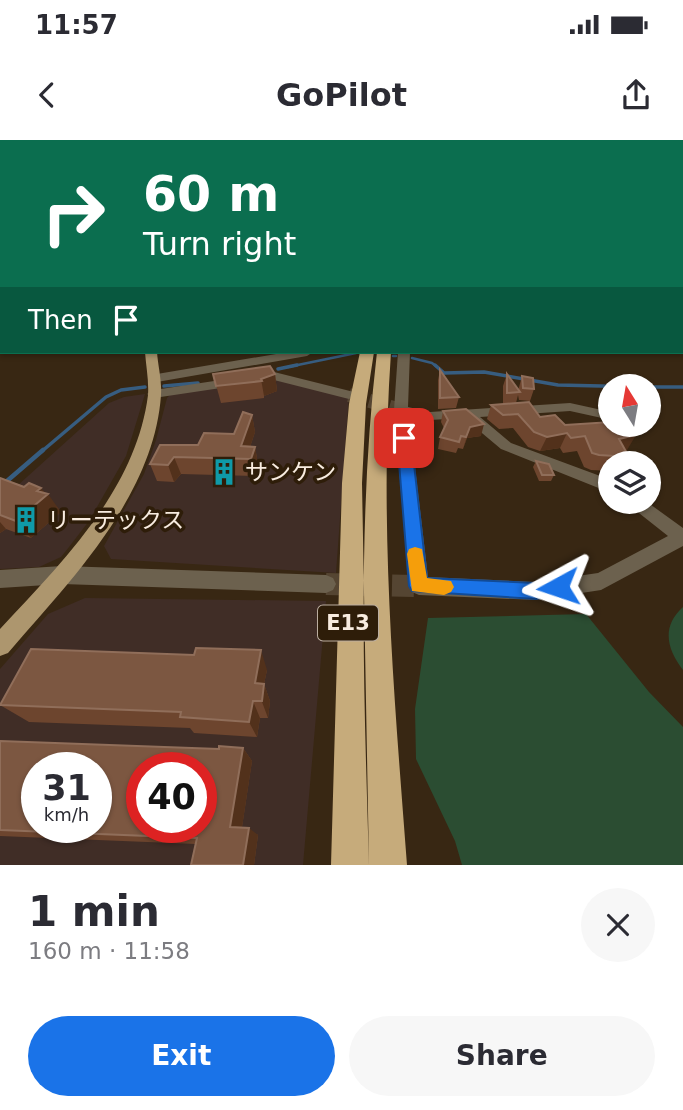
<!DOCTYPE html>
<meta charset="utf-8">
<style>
body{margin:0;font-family:"DejaVu Sans","Noto Sans JP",sans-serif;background:#f7f7f7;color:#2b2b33;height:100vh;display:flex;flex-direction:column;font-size:26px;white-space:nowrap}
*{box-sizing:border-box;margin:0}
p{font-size:23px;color:#7c7c81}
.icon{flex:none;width:38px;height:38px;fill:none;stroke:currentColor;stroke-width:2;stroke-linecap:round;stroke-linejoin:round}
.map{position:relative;height:725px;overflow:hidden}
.details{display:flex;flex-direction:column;background:#fff;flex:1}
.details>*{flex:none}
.banner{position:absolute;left:0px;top:0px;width:684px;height:214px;box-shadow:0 2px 5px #0004;background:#0b6e4f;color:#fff;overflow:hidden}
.needle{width:46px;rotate:349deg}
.fabs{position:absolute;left:598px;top:234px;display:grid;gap:14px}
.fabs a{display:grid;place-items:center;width:63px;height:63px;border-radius:50%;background:#fff;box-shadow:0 2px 5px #0004;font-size:35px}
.speed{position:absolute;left:21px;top:612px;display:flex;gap:14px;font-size:35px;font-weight:700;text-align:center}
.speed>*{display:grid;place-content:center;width:91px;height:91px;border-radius:50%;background:#fff;box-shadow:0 2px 5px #0004;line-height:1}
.speed small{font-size:18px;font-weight:400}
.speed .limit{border:10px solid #d22;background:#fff;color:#111}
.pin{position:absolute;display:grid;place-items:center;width:60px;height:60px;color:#fff;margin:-30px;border-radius:14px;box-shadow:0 4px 10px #0006}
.me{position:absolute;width:77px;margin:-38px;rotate:265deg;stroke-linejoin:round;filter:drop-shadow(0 0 5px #0008)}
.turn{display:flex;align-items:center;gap:24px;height:147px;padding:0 28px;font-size:32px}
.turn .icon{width:91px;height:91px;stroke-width:2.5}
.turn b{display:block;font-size:49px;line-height:60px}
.then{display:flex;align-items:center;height:66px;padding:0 28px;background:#0003;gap:14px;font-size:26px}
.round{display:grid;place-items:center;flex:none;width:74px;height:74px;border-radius:37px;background:#f7f7f7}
.head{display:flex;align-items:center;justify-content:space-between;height:119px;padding:0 28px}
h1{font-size:42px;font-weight:600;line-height:52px}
.primary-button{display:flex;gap:14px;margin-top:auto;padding:14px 28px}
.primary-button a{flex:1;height:80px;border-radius:42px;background:#1a73e8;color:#fff;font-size:28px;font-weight:600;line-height:80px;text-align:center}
.primary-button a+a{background:#f7f7f7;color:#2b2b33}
.status{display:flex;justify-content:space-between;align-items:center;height:49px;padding:0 35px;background:#fff;direction:ltr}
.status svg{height:19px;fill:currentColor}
header{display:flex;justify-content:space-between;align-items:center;height:91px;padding:0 28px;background:#fff;font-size:32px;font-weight:600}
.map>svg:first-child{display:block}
.industrial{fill:#402d26;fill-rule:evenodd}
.green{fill:#2b4d32}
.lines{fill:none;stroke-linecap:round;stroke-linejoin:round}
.stream-far2{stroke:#375d80;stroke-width:2.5}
.stream-far1{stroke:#375d80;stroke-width:3.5}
.stream{stroke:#375d80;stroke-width:4.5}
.minor-tunnel-far1{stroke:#554532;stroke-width:14;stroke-dasharray:14 7;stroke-linecap:butt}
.minor-tunnel{stroke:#554532;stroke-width:22;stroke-dasharray:22 11;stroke-linecap:butt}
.minor{fill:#6c614e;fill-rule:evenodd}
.major{fill:#ad966e;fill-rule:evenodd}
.highway{fill:#c6ab7b;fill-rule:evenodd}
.wall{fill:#6d452e}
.shaded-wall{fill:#52311b}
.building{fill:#7c5741;stroke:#906e5a;stroke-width:2;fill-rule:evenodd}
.route{fill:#1a73e8;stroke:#114b97;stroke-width:2}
.slow{fill:#f59e0b}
.labels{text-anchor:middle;stroke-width:7;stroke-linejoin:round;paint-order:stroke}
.shield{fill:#2e1d09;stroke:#bbaea0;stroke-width:2}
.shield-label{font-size:21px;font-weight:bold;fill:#f8ece0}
.poi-label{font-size:23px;fill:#f8ece0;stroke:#2e1d09;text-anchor:start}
</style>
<div class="status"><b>11:57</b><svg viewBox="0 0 49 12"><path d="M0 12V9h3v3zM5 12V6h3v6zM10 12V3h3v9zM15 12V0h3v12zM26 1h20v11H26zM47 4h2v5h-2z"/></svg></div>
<header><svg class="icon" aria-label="back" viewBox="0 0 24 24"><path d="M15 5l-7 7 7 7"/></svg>GoPilot<svg class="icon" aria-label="share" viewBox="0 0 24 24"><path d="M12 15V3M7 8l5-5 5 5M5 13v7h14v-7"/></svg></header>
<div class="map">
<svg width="683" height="725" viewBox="0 0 683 725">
<rect width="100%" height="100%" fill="#382713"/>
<path class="industrial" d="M272 238 349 256 336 433 111 419 104 406 144 334 156 300 167 258 171 254Z
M145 254 126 316 89 381 69 407 61 417 39 427 0 429V355L17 346 109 263 124 257Z
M85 458 326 461 303 725H0V529L48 474ZM37 628H96V688H37ZM142 628H201V688H142Z"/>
<path class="green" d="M683 467V530C667 509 661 487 683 467Z
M586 474 649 552 683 587V725H462L455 701 416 619 415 569 428 478Z"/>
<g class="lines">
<path class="stream-far2" d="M393 216H396
M412 218 432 223 437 227
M288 227 356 213"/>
<path class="stream-far1" d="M435 225 444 233 484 232 558 245 643 247
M278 229 297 225
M164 246 198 243
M649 247H683
M41 312 106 257 121 250 145 247"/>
<path class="stream" d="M0 347 43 310"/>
<path class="minor-tunnel-far1" d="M349 255 401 270"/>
<path class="minor-tunnel" d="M326 444 419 446"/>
<path class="minor" d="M288 212H313L307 216 157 242 151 238 157 234Z
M398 212H410L408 267 430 272 570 263 611 272V280L570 271 480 277 511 303 611 340V353L501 309 464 278 430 280 409 276 428 437 536 442 598 433 668 396 625 362H647L683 388V406L601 450 536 460 419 455 412 452 409 446 394 270Z
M274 232 354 252 356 255 349 259 274 240 154 258 147 254 154 250Z
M62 426 326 435 333 438 336 444 333 450 326 453 62 444 0 448V430Z"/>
<path class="major" d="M145 212H157C158 226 162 241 161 255 154 356 71 440 8 513L0 516V489C62 422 136 350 148 255 149 241 146 226 145 212Z"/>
<path class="highway" d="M682 116H683V122H682Z
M0 124H2V130H0Z
M682 132H683V138H682Z
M682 179H683V187H682Z
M360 212H374L366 264 362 343 369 725H331L342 343 349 264Z
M377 212H391C379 384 394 554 407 725H369C364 553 357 383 377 212Z"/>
</g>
<path class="wall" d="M440 230 459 257 456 268 438 269V240Z
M213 234H275L277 251 264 256V258L221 263Z
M507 234 518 251 522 236 534 249 530 261 519 260 518 255 516 263 540 277 565 285 627 310H626L629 317 624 324H611V331L591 330 584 327 577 311 563 313 560 308 540 311 528 307 513 288 499 289 487 279 491 265 503 264V246Z
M443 271 481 296 467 298 463 309 458 308 456 313 438 309 440 297 444 288 441 282Z
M252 275 255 292 250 307H255L258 324 254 336 181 334 174 342 157 341 150 324 198 305 234 294Z
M536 321 554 335 551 341H539L533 327Z
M0 338 45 353 61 372 31 398 6 389 0 393Z
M267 530 264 544 270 561 268 578H260L257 597 194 593 190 588 29 582 0 565Z
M0 601 219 609 243 608 252 621 242 687 258 695 254 725H191L196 704 0 696Z"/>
<path class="shaded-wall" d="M275 234 277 251 264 256 261 239Z
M252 275 255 292 246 319 241 306Z
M484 284 481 296 467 298 463 309 470 287Z
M567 293 560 308 540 311 547 297Z
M636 295 627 310 611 314 619 299Z
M255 307 258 324 254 336 251 319Z
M174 317 181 334 174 342 168 325Z
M41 348 47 355 48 354 61 372 31 398 16 381 37 351Z
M0 382 6 389 0 393Z
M261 510 267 530 264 544 270 561 268 578 255 543Z
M253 561 260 578 257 597 249 582Z
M243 608 252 621 241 694 230 687Z
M249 688 258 695 254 725H243Z"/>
<path class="building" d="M270 226 275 234 261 239 262 241 216 246 213 234Z
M440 230 459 257 440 258Z
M507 234 520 252 507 253Z
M522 236 533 238 534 249 523 248Z
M529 262 540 277 555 275 565 285 611 282V285H626L636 295 619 299 629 317 599 315 592 313 585 296 571 298 567 293 547 297 534 292 518 274 503 275 491 265Z
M466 269 484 284 470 287 466 297 461 296 459 302 440 297 448 280 443 271Z
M243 272 252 275 241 306 255 307 251 319 174 317 168 325 150 324 160 305H198L204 293 234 294Z
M536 321 549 324 554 335H542Z
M0 338 24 347 29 343 41 348 37 351 48 354 16 381 0 375Z
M196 508 261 510 255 543 264 544 262 561H253L249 582 180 577 181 572 0 565 31 509 194 515Z
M0 601 219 609V606L243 608 230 687 249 688 243 725H191L197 698 0 690ZM37 628H96V688H37ZM142 628H201V688H142Z"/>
<linearGradient id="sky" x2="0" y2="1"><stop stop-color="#1f150a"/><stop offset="0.51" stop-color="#4d4744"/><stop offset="1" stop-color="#4d4744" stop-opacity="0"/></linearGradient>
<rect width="683" height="207" fill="url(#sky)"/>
<path class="route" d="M404 294 411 298 427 438 536 443 558 439 564 442 567 447 564 453 536 459 412 451 409 446 397 298Z"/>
<path class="slow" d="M415 407 422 409 427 438 451 441 454 447 451 452 444 455 412 451 407 414 409 409Z"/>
<defs>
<symbol id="building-bare" viewBox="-9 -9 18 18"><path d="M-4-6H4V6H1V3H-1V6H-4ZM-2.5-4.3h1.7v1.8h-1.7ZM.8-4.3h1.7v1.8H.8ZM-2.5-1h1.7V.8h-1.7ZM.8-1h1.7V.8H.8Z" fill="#0f9aa8" stroke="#2e1d09" stroke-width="2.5" paint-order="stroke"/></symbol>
</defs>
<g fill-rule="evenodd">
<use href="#building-bare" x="205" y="313" width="38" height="38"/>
<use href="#building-bare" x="7" y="361" width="38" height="38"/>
</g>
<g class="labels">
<rect class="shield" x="318" y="465.5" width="60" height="35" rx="5"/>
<g class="shield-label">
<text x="348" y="490">E13</text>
</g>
<g class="poi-label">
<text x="245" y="340">サンケン</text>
<text x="47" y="388">リーテックス</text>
</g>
</g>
</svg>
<div class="fabs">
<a><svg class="needle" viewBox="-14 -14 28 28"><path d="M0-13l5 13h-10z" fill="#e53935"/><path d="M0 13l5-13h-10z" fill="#7c7c81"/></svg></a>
<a><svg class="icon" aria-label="layers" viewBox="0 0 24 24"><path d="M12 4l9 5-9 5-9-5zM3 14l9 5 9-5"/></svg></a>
</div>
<div class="speed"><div>31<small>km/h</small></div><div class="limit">40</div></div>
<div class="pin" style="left:404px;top:298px;background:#d93025"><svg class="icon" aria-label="arrive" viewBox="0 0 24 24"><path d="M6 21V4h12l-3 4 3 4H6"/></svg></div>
<svg class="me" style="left:558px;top:447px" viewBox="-20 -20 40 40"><path d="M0-17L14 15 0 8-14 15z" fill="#1a73e8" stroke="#fff" stroke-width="4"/></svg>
<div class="banner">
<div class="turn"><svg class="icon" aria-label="right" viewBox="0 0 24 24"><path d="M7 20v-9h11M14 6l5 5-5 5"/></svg><div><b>60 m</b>Turn right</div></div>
<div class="then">Then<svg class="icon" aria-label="arrive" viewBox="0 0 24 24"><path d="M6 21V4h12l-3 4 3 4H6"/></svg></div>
</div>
</div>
<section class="details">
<div class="head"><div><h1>1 min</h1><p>160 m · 11:58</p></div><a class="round"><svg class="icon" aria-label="close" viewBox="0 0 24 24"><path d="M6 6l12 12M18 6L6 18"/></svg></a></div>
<div class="primary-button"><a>Exit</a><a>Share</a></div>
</section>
